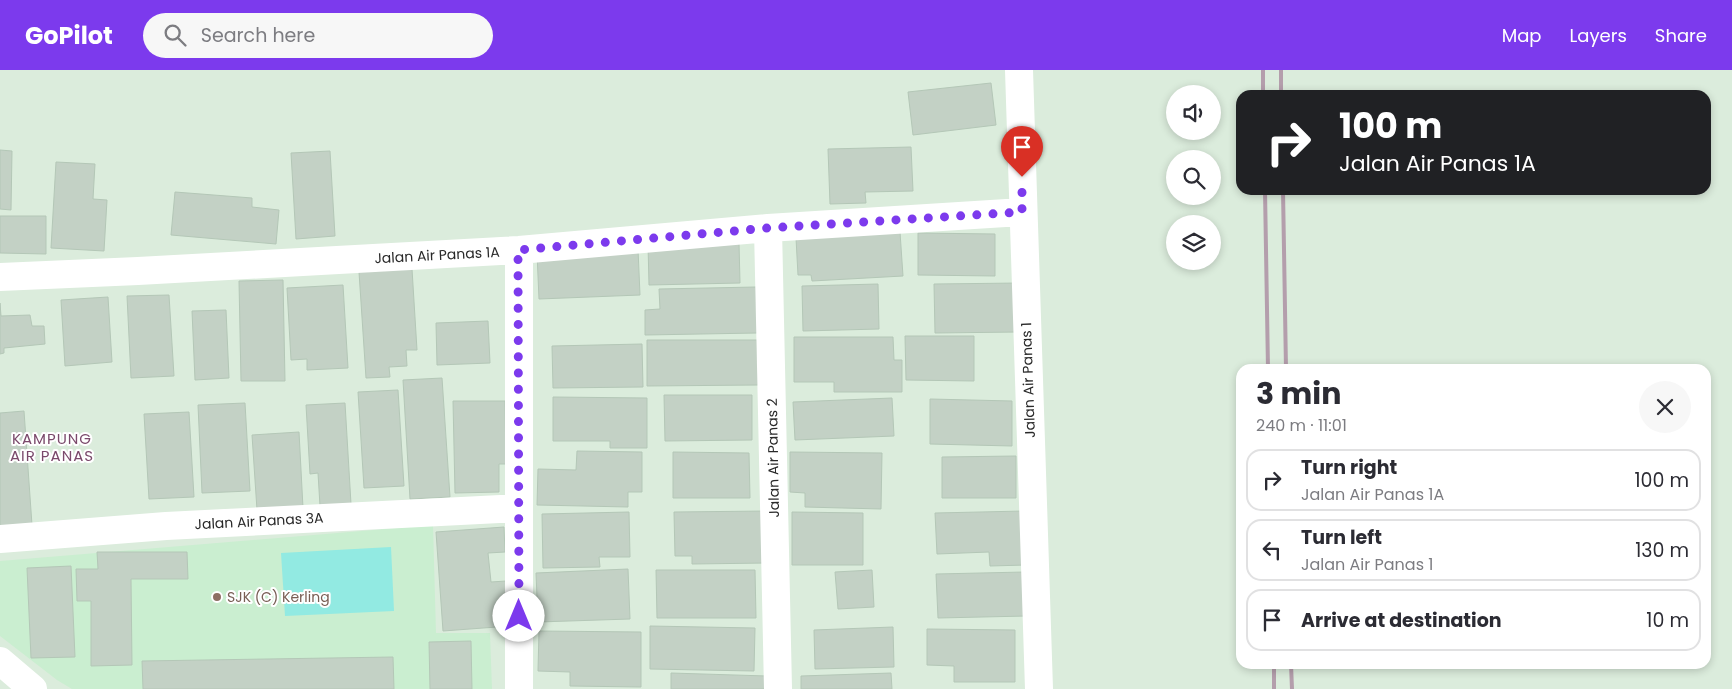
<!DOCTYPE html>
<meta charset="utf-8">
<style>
body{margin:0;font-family:Poppins,sans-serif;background:#f7f7f7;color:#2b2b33;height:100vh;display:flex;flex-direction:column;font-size:19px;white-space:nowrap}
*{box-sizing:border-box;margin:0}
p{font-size:16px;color:#7c7c81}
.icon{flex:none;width:28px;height:28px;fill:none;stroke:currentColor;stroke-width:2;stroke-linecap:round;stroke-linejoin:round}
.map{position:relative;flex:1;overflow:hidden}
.sheet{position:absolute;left:1236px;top:294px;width:475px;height:305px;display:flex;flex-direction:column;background:#fff;border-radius:15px;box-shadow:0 2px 8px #0003}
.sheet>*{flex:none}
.hud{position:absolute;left:1236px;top:20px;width:475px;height:105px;border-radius:15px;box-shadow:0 2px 8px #0003;background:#202124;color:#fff;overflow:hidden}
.buttons{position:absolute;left:1166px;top:15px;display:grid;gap:10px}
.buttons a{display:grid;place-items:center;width:55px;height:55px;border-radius:50%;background:#fff;box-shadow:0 2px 8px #0003;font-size:25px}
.pin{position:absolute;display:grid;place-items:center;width:42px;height:42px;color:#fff;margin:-51px -21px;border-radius:50% 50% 50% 0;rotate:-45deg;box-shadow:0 0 5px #0007}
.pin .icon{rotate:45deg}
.me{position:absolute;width:55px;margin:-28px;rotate:0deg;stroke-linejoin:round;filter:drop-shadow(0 0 4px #0008)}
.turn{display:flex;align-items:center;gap:18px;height:105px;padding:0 20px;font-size:22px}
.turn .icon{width:65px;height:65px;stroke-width:2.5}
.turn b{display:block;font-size:35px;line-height:42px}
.round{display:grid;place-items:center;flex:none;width:52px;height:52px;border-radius:26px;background:#f7f7f7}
.summary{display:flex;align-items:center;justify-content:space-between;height:85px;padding:0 20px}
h1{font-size:30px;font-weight:700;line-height:38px}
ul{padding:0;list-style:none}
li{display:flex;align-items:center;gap:15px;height:62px;margin:0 10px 8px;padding:0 10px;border:2px solid #e1e1e2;border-radius:15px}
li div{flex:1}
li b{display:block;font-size:19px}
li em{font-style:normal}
header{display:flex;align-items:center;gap:30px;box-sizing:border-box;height:70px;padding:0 25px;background:#7c3aed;color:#fff}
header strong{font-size:24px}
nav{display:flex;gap:28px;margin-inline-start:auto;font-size:18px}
.search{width:350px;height:45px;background:#f7f7f7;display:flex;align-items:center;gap:12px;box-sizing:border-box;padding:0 18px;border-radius:28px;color:#7c7c81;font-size:19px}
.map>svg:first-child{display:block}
.education{fill:#caeed0}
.pitch{fill:#92eae2}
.building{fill:#c3d1c5;stroke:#b4c7b7}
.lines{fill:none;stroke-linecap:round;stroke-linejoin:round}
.minor{stroke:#fff;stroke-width:28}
.rail{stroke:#b49eac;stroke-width:4}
.route{stroke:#7c3aed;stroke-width:9;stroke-dasharray:0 16.2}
.education-dot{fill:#8d6e63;stroke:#fff;stroke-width:2}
.labels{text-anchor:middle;stroke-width:4;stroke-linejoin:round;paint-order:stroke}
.street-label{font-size:14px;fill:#292929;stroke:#fff}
.education-label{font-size:14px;fill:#785e54;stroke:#fff;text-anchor:start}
.neighbourhood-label{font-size:15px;letter-spacing:1px;fill:#7a496b;stroke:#fff}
</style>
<header>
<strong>GoPilot</strong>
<div class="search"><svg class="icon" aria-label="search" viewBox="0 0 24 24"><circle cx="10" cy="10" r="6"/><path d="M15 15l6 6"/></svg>Search here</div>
<nav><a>Map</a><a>Layers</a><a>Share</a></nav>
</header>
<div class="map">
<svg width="1732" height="619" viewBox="0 0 1732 619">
<rect width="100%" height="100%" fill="#dbecdc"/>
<path class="education" d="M433 455 436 563H490L492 619H72L57 610 0 566V491Z"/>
<path class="pitch" d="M391 477 394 541 285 546 281 483Z"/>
<path class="building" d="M991 13 996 55 913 65 908 22Z
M911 77 913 121 865 122 866 133 830 134 828 79Z
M0 80 12 81 11 140 0 139Z
M330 81 335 166 296 169 291 83Z
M56 92 95 94 93 129 107 130 104 181 51 178Z
M175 122 252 128V137L279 140 276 174 171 165Z
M0 146H46V184L0 183Z
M900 162 903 206 812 211 811 205H798L796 168Z
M918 163 995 164V206L918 205Z
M739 173 740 213 649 215 648 174Z
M638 179 640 225 539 229 537 183Z
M412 199 417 280H406L407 296 389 297 390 307 366 308 359 202Z
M283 210 285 311H241L239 211Z
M1019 213 1020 262 935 263 934 214Z
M878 214 879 259 803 261 802 216Z
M343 215 348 298 307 300V289L291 290 287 218Z
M756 217 757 263 645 265V240L660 239 659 219Z
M169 225 174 306 131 308 127 226Z
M108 227 112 292 65 296 61 230Z
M0 233 1 246 30 245 32 256H44L45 274 4 278V283L0 284Z
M226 240 229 308 195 310 192 241Z
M488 251 490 293 437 295 436 253Z
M905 266H974V311L906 310Z
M794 267H893L894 290H902V322H834V312H794Z
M647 270H757L758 315 647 316Z
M642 274 643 317 553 318 552 276Z
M442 308 450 427 410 429 403 310Z
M398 320 404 416 364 418 358 322Z
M664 325H752V370L665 371Z
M553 327 647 328V378H610V371H553Z
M892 328 894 366 795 370 793 332Z
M930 329 1012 331V376L930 374Z
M453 331H505L506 394H499V422L455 423Z
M245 333 250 421 202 423 198 335Z
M345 333 351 434 320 436 318 403 310 404 306 335Z
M24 341 32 455 0 457V343Z
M189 342 194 427 149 429 144 344Z
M299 362 303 438 257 440 252 365Z
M577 381 642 382V422H628V437L537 435 538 399 576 400Z
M673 382 749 383 750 428H673Z
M790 382 882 383 881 439 805 437V423L790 422Z
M1016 386V428H942V387Z
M767 441 768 493 692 494V486H675L674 442Z
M1024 441 1026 495 990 496 989 482 937 484 935 443Z
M629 442 630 487H599L600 497 543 498 542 444Z
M792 442 863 443V495H792Z
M504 457 505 482 488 483 491 512 506 511 510 556 443 561 436 462Z
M97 482H187L188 509H131L132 595 91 596V531H77L76 499H98Z
M71 496 75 587 31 588 27 498Z
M628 499 630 549 538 552 536 503Z
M656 500H755L756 548H657Z
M872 500 874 537 838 539 835 502Z
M1025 502 1027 546 938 548 936 504Z
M650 556 755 558 754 601 650 599Z
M893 557 894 597 815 599 814 560Z
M927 559 1015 560V612H954V596L927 595Z
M539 561 641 562V617L570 616V602L538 601Z
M471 571 472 619H430L429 572Z
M393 587 394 619H143L142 591Z
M671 603 767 606V619H671Z
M891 603 892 619H801V606Z"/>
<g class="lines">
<path class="minor" d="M1019 0 1039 619
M768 158 778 619
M519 180V619
M0 207 138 201 519 180 768 158 1023 142
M0 469 166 456 519 438
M0 591 33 619"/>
<path class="rail" d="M1263 0V25
M1281 0V25
M1265 120 1268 299
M1283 120 1286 299
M1274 594V619
M1291 594 1292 619"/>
</g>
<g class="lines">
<path class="route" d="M519 546 518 180 768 158 1022 142V107"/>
</g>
<circle class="education-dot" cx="217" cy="527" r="5"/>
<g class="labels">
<g class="street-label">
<text transform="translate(437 185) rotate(-3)" y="5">Jalan Air Panas 1A</text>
<text transform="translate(1028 310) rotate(-92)" y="5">Jalan Air Panas 1</text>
<text transform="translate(773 388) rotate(-91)" y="5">Jalan Air Panas 2</text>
<text transform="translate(259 451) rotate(-3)" y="5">Jalan Air Panas 3A</text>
</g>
<g class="education-label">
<text x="227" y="532">SJK (C) Kerling</text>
</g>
<g class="neighbourhood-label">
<text x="52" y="374">KAMPUNG<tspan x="52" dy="17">AIR PANAS</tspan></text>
</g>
</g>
</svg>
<div class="buttons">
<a><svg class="icon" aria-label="sound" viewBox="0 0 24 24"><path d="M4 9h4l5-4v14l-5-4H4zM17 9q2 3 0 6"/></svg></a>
<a><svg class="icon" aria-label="search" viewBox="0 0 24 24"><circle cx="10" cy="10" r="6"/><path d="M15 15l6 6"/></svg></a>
<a><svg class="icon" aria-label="layers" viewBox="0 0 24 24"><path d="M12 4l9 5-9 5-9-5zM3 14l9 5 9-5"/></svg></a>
</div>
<div class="pin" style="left:1022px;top:107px;background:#d93025"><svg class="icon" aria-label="arrive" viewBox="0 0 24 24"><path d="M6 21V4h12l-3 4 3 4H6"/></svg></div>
<svg class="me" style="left:519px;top:546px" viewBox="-20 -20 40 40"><circle r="19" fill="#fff"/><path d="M0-13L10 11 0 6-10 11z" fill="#7c3aed"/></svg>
<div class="hud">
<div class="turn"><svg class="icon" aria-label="right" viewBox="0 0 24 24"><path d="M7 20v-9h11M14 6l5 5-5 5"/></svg><div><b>100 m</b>Jalan Air Panas 1A</div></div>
</div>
<section class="sheet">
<div class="summary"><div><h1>3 min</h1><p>240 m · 11:01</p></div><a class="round"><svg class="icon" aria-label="close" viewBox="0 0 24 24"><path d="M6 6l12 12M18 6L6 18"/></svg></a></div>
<ul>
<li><svg class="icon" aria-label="right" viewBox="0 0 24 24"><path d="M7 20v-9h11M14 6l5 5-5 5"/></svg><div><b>Turn right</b><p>Jalan Air Panas 1A</p></div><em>100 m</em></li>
<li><svg class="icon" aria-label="left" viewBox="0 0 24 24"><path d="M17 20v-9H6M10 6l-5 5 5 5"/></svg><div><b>Turn left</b><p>Jalan Air Panas 1</p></div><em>130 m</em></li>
<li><svg class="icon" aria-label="arrive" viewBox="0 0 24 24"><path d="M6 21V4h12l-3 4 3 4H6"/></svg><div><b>Arrive at destination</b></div><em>10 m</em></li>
</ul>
</section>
</div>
